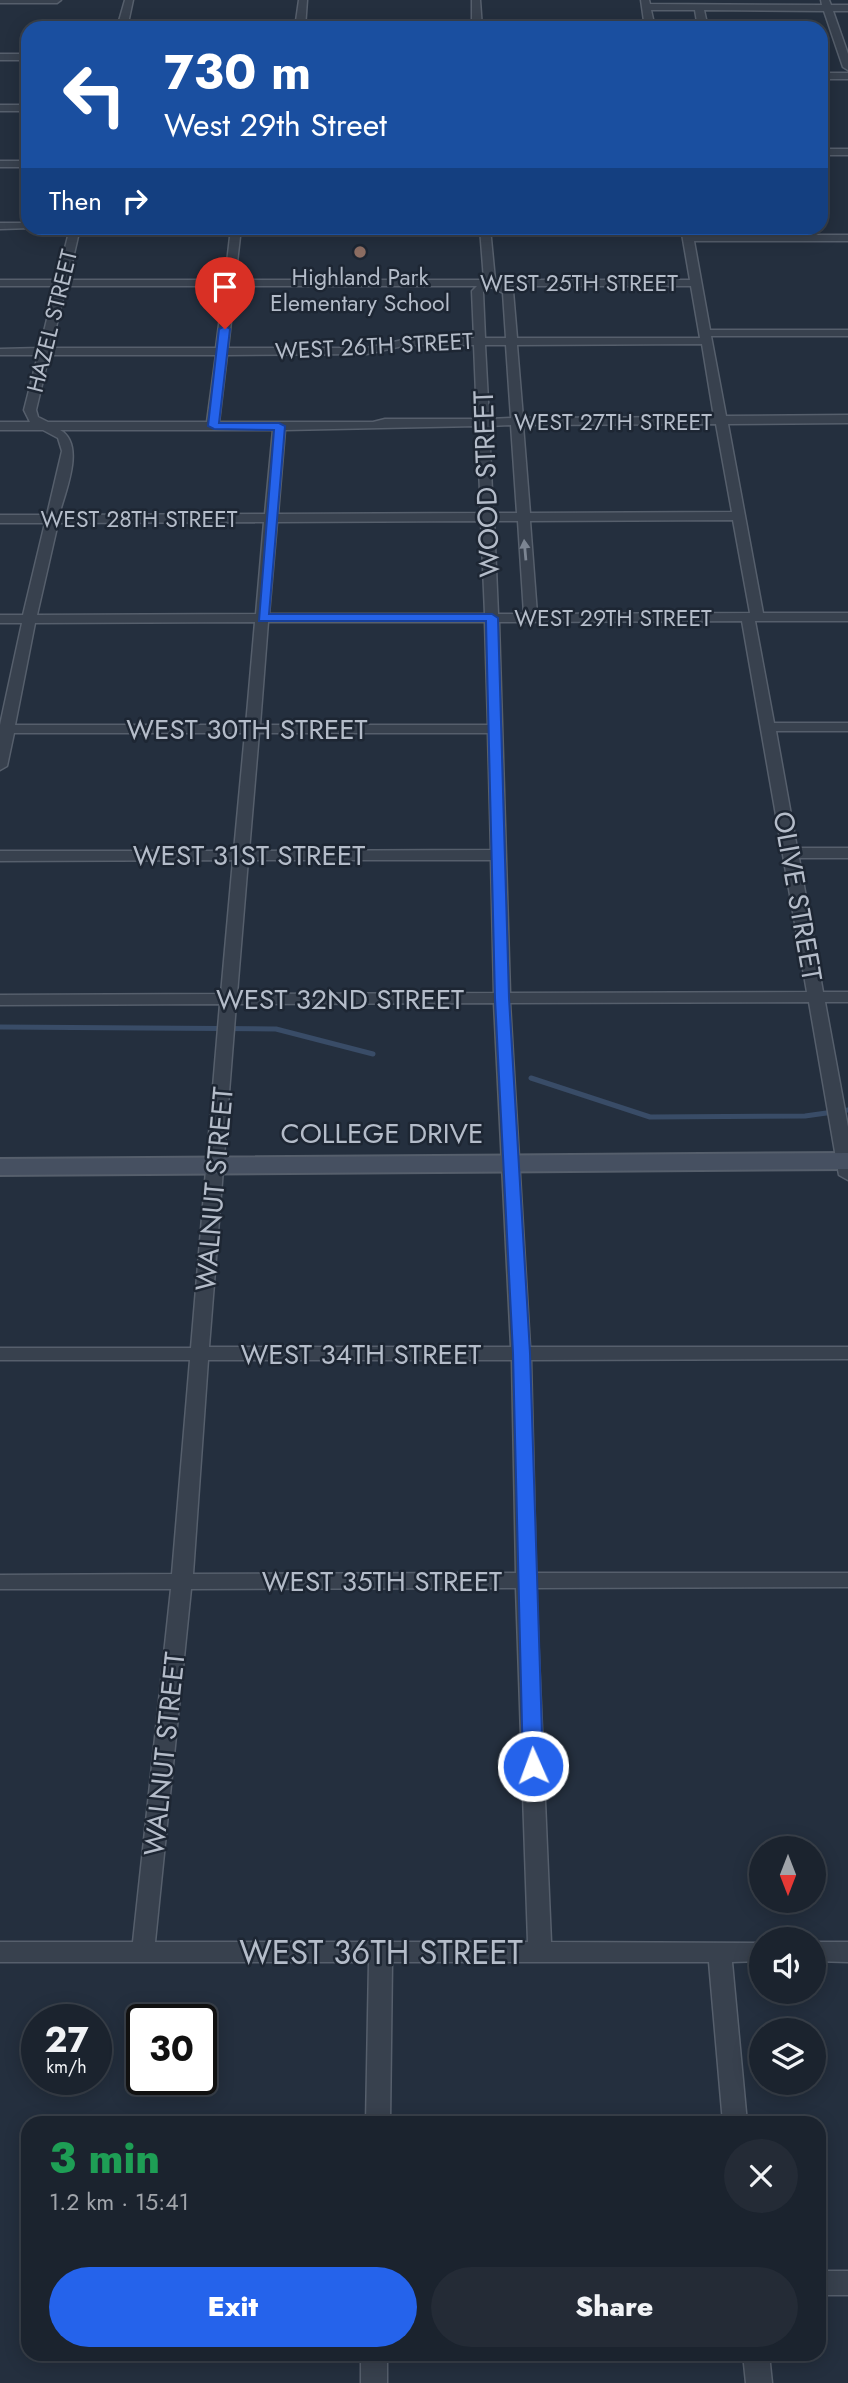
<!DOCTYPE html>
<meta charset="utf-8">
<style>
body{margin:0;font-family:Jost,sans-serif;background:#242b36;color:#f1f3f6;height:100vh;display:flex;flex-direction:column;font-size:26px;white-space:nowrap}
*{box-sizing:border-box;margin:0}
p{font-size:23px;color:#a0a4aa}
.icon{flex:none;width:38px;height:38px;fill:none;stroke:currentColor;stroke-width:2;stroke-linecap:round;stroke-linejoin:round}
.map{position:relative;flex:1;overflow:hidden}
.side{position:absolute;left:21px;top:2116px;width:805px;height:245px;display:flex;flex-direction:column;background:#1b232e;border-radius:21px;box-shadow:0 4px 18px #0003,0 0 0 2px #39404a}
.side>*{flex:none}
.guide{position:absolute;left:21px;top:21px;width:807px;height:214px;border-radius:21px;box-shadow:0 4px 18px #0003,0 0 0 2px #39404a;background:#1a4fa0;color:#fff;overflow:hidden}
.needle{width:46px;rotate:180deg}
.tools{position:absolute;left:749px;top:1836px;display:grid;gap:14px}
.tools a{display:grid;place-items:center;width:77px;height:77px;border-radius:50%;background:#1b232e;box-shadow:0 4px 18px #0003,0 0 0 2px #39404a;font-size:35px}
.speed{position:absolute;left:21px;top:2004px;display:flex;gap:14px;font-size:35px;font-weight:700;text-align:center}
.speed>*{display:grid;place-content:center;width:91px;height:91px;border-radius:50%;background:#1b232e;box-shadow:0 4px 18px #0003,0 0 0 2px #39404a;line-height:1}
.speed small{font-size:18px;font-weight:400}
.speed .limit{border:4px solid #111;border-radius:10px;background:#fff;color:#111}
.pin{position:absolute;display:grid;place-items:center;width:60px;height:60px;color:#fff;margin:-72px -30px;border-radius:50% 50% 50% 0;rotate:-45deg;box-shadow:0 0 7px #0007}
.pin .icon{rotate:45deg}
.me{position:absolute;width:77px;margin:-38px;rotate:358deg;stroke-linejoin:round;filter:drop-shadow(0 0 5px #0008)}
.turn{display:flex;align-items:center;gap:24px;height:147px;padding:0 28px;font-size:32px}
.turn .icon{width:91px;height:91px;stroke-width:2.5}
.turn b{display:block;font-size:49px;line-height:60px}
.then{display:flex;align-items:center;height:66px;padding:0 28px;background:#0003;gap:14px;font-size:26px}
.round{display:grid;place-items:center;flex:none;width:74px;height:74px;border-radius:37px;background:#242b36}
.headline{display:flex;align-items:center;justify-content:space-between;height:119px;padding:0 28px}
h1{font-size:42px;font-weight:800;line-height:52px;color:#1e9e55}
.primary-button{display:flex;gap:14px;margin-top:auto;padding:14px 28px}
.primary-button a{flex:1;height:80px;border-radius:42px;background:#2563eb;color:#fff;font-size:28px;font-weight:800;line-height:80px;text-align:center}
.primary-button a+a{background:#242b36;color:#f1f3f6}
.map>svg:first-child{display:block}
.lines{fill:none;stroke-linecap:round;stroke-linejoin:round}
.stream{stroke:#394c67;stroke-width:5}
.street-casing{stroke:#565f6c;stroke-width:3}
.secondary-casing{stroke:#565f6c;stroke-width:4}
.street{fill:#38414e;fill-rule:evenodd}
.secondary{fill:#465061;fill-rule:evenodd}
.oneway{fill:#7c8592}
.route{fill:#2563eb;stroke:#184099;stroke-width:2}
.education-dot{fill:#8d6e63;stroke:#1d2633;stroke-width:2.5}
.labels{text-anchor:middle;stroke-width:5;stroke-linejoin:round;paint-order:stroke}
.far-poi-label{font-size:23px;fill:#b4bcc9;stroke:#1d2633}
.far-street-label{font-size:23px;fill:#b4bcc9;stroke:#1d2633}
.street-label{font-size:28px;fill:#b4bcc9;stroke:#1d2633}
.near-street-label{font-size:33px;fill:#b4bcc9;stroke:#1d2633}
</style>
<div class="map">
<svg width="848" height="2383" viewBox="0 0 848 2383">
<rect width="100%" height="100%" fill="#242f3e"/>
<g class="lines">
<path class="stream" d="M0 1027 276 1029 373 1054
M531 1078 650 1117 805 1116 848 1110"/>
<defs>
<path id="street" d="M0 0H61L57 3H0Z
M125 0H133L127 28H117Z
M299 0H307L305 28H295Z
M472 0H480L482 28H472Z
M641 0H649L650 4 822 5 821 0H829L831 5H848V11H833L848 54V70L843 67 824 11 704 10 708 28H698L695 10H651L655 28H645Z
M0 54H28V60H0Z
M821 73H848V79H821Z
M0 105H28V111H0Z
M821 149H848V155H821Z
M0 161H28V167H0Z
M0 223H28V228H32L0 229Z
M70 228H80L68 280H225L231 228H241L235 280H484L480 228H490L495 280H690L681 228H691L693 235H848V241H694L710 330H848V336H711L726 416 848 415V423L728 424 763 613H848V621H755L774 723H848V731H776L797 848H848V858H799L823 992H848V1002H825L848 1127V1180L839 1175 809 1002 510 1003 530 1347H848V1359L531 1360 536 1573H848V1587L536 1588 551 1942 761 1943V1961L732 1962 747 2123H723L709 1962H392L390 2123H366L369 1962H0V1942H133L171 1589H0V1575L172 1574 190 1360H0V1348H191L220 1004 0 1005V995L221 994 233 860 0 861V851H234L245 733H14L7 766 0 770V725L22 623H0V615H23L45 523H0V515H47L62 451 58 438 43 430H0V422H30L24 410 38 355H0V349L40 348 55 286H0V280H57ZM66 286H224L216 348H51ZM235 286H477L472 291 474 338 407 339 367 348H228ZM506 286H691L700 338H517L513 291ZM491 287 503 293 506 338H485L483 292ZM702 344 714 417 523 418 517 345ZM407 345H474L477 419H385L373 422H219L227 355 367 354ZM485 345H506L511 418 489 419ZM49 355H216L207 422H48L38 417 36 410ZM716 424 732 512 530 513 523 425ZM511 425 517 513H493L489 426ZM477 426 481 513 278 514 285 430ZM60 430H273L265 514 59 515C65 492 86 444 60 430ZM733 520 750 613 537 614 530 521ZM481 521 485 614H269L277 522ZM494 521H518L524 614H498ZM264 522 256 614 37 615 58 523ZM742 621 807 992 510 993 499 622ZM255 622 246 725H15L35 623ZM268 622H485L488 725H260ZM259 733H488L491 850 249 851ZM248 860H491L494 993 237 994ZM494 1003 511 1347H209L236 1004ZM208 1360H512L516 1573 193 1574ZM516 1588 528 1942H155L191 1589Z
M814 1942H848V1962L814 1961Z
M819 2271H848V2295H819Z
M361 2354H387V2383H361Z
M743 2354H769L772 2383H746Z"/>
<path id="secondary" d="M848 1153V1169L0 1175V1159Z"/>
</defs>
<use href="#street" class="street-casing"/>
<use href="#secondary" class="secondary-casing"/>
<use href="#street" class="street"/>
<use href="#secondary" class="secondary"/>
</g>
<defs><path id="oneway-solid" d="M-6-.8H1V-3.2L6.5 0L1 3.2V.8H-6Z" transform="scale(1.75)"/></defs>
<use class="oneway" href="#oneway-solid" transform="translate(525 550) rotate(-95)"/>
<path class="route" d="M225 326 230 329 219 423H279L285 426 269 614H492L498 618 509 998 530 1353 543 1766 540 1772H526L523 1766 513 1353 495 998 486 621H259L274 430 214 429 208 426 219 329Z"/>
<circle class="education-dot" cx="360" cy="252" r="7"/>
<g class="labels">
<g class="far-poi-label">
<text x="360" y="285">Highland Park<tspan x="360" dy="26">Elementary School</tspan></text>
</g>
<g class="far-street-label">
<text x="579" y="291">WEST 25TH STREET</text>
<text transform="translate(52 321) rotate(-76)" y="8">HAZEL STREET</text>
<text transform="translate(374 346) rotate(-3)" y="8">WEST 26TH STREET</text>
<text x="613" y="430">WEST 27TH STREET</text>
<text x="139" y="527">WEST 28TH STREET</text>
<text x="613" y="626">WEST 29TH STREET</text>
</g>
<g class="street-label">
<text transform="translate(486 484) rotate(-92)" y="10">WOOD STREET</text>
<text x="247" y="739">WEST 30TH STREET</text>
<text x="249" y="865">WEST 31ST STREET</text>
<text transform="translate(798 896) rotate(80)" y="10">OLIVE STREET</text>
<text x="340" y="1009">WEST 32ND STREET</text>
<text x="382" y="1143">COLLEGE DRIVE</text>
<text transform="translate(214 1189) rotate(-85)" y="10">WALNUT STREET</text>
<text x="361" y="1364">WEST 34TH STREET</text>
<text x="382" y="1591">WEST 35TH STREET</text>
<text transform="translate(164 1754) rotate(-84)" y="10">WALNUT STREET</text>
</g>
<g class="near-street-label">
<text x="381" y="1964">WEST 36TH STREET</text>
</g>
</g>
</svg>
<div class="tools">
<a><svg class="needle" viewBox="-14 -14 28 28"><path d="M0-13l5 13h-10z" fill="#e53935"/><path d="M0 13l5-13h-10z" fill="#a0a4aa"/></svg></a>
<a><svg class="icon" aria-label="sound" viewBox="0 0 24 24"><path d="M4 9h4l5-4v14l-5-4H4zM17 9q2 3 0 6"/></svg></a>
<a><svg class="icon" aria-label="layers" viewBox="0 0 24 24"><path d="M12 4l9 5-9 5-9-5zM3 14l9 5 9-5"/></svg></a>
</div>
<div class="speed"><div>27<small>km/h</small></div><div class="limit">30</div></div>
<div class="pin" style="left:225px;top:329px;background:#d93025"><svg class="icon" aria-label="arrive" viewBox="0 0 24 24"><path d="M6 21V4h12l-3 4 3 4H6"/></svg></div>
<svg class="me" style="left:533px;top:1766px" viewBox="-20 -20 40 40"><circle r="17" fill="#2563eb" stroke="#fff" stroke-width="3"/><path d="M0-11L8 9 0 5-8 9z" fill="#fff"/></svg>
<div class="guide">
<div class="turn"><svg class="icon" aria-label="left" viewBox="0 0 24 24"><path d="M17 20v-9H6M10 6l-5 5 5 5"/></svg><div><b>730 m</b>West 29th Street</div></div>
<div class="then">Then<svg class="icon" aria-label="right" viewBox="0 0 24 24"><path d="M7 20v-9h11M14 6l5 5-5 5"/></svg></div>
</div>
<section class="side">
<div class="headline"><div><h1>3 min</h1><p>1.2 km · 15:41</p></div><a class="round"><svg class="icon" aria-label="close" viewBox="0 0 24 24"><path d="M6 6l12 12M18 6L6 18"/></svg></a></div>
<div class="primary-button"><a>Exit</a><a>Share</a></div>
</section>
</div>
